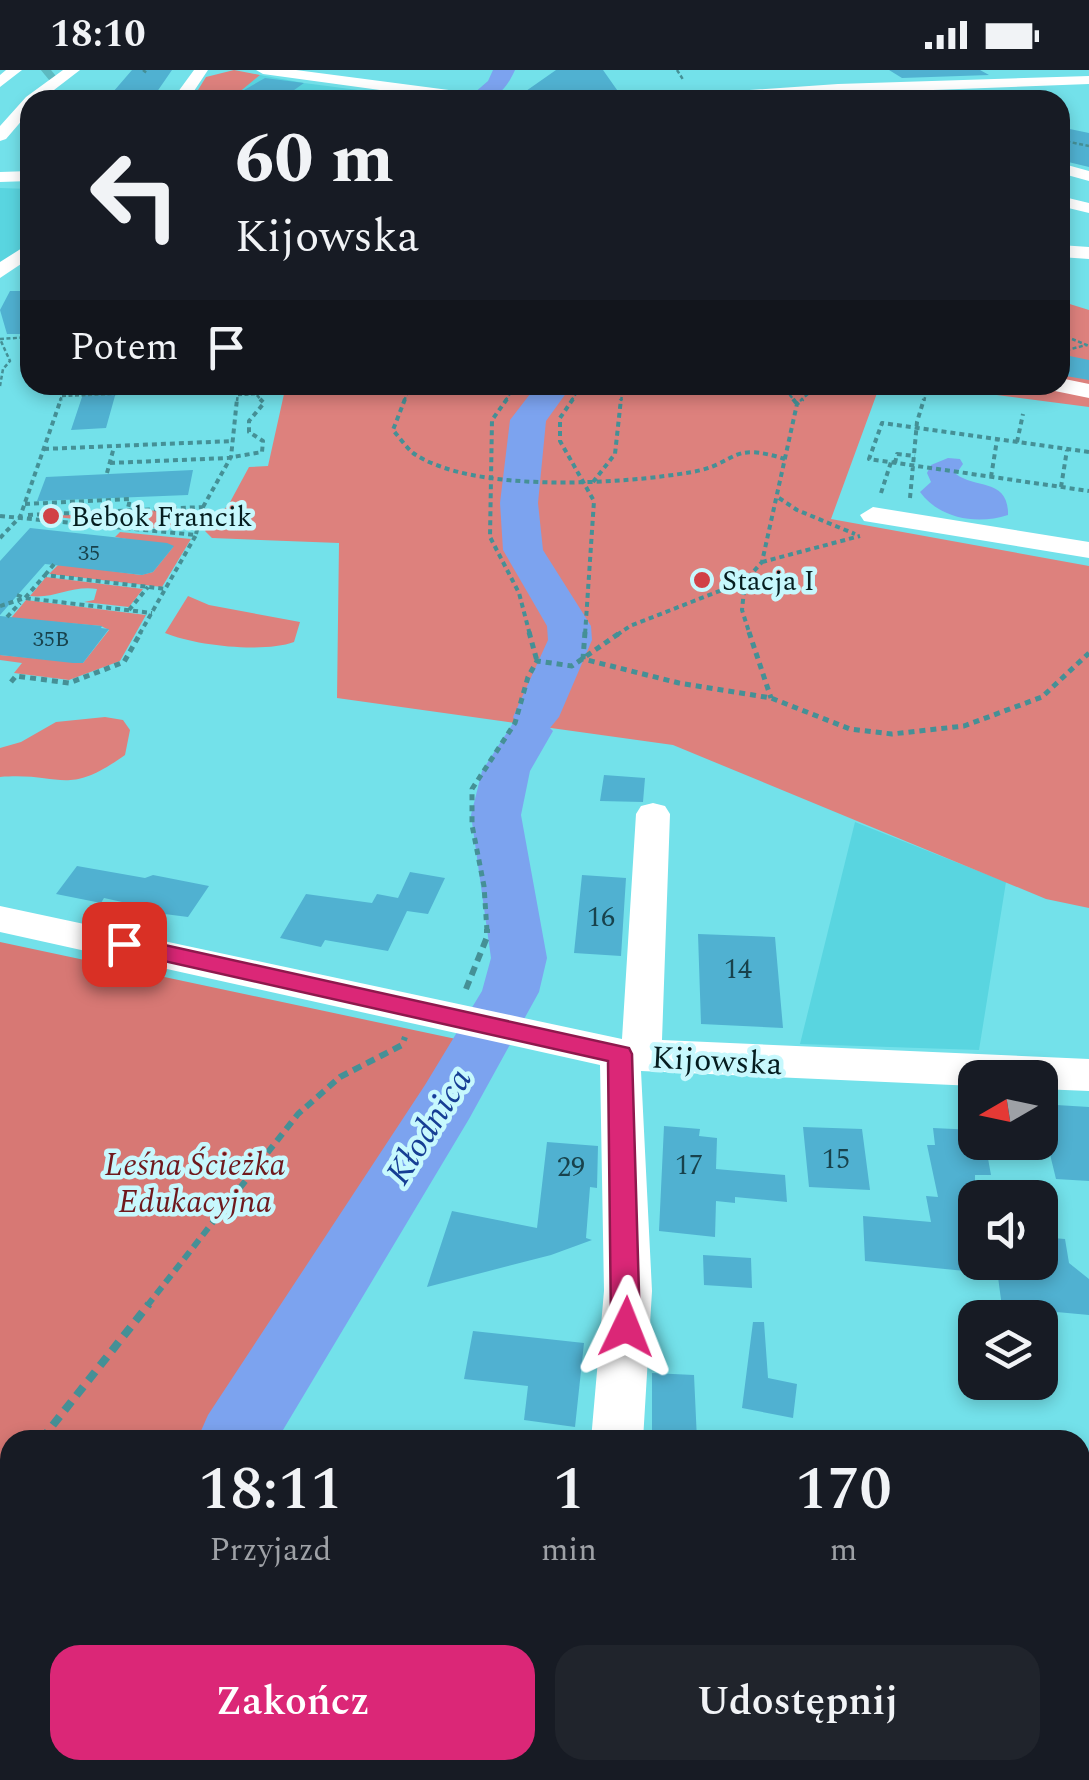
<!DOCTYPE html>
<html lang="pl">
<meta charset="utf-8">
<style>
body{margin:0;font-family:Spectral,serif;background:#20242c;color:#f1f3f6;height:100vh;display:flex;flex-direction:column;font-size:38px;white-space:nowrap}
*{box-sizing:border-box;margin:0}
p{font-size:32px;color:#9ea1a6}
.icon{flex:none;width:55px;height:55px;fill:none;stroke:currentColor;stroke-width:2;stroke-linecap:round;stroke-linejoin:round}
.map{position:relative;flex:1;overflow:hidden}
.side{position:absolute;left:0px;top:1360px;width:1090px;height:350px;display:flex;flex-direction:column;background:#171b24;border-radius:30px 30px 0 0;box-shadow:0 5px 15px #0003}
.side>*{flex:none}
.top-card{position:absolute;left:20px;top:20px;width:1050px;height:305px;border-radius:30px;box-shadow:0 5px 15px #0003;background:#171b24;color:#f1f3f6;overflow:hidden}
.needle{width:65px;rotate:261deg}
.controls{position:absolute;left:958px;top:990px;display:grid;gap:20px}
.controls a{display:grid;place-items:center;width:100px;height:100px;border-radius:20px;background:#171b24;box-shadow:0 5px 15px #0003;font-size:50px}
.pin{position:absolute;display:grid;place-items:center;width:85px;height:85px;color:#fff;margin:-42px;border-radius:20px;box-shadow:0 5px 15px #0006}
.me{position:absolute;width:110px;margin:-55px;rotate:2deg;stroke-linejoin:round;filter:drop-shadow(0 0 8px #0008)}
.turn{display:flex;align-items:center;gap:35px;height:210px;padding:0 50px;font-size:45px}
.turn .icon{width:130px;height:130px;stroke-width:2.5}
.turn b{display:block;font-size:70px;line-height:85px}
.then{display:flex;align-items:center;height:95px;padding:0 50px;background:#0003;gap:20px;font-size:38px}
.eta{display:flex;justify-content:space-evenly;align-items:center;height:170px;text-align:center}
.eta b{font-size:60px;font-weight:600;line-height:70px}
.action{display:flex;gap:20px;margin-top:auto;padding:20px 50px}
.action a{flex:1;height:115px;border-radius:30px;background:#db2777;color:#fff;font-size:40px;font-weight:600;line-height:115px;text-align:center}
.action a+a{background:#20242c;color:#f1f3f6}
.status{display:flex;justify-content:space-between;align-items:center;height:70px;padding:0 50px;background:#171b24;direction:ltr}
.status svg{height:28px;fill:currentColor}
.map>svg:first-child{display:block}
.built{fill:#59d5e0}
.green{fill:#dd817d}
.forest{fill:#d77874}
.water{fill:#7ca3ef}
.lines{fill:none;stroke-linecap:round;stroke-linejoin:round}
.river{fill:#7ca3ef;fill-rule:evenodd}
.building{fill:#50b1d1}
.minor-tunnel{stroke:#5dbac1;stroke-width:16;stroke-dasharray:16 9;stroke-linecap:butt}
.path-far4{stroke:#459096;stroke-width:2.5;stroke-dasharray:4 2.5;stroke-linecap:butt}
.path-far3{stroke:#459096;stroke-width:4;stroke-dasharray:5 4;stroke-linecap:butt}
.path-far2{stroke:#459096;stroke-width:5;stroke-dasharray:6 5;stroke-linecap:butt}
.path-far1{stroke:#459096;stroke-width:6;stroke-dasharray:9 6;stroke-linecap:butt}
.path{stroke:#459096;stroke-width:8;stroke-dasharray:11 8;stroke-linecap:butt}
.minor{fill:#fff;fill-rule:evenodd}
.route{fill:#db2777;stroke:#8e194d;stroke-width:2.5}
.poi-dot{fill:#d14146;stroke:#c7f8fd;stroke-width:4}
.labels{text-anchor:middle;stroke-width:9;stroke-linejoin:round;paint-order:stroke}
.far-number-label{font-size:22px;fill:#18424c}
.far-poi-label{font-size:28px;fill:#051d1f;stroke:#c7f8fd;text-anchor:start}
.number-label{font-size:28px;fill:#18424c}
.street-label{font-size:32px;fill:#051d1f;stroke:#c7f8fd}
.park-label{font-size:32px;font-style:italic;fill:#6f191d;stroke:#c7f8fd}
.water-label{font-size:35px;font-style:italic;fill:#163e94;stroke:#c7f8fd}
</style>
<div class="status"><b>18:10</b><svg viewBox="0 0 49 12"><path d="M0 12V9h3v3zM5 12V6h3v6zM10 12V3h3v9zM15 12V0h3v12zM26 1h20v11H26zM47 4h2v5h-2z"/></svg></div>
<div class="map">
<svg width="1089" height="1710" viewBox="0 0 1089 1710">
<rect width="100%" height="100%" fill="#73e1ea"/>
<path class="built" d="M260 5 304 13 435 30H236L233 26Z
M0 118 30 119V179L0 197Z
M855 752 1006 812 979 980 800 974Z"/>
<path class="green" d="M234 0 260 5 237 24 266 30 193 28 206 7Z
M1060 231 1089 240V337L919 315H1060Z
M286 315H880L831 449 1089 496V838L1046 829 673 675 337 628 339 473 212 468 205 461 229 434 249 397 268 396Z
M166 440 187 445 188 452 162 459 48 446Z
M120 462 191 469 162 517 49 504 59 494 141 505 153 502 173 477 115 467Z
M46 507 143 519 129 537 84 532 94 530 97 519C72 515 55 529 30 526Z
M188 526 209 535 300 552 294 572C264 583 196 576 165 563Z
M26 530 146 545 120 591 69 610 14 603 22 593 0 590V585L83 593 109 560 101 556 11 548Z
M105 647 123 650 130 660 125 685C65 728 62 702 0 707V678L21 672 56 652Z
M622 1700H1060L1079 1710H623Z"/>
<path class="forest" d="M0 872 456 969 498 987 269 1370H10V1700H59L52 1710H0Z"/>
<path class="water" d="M948 388 960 389 963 394 956 404C975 419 1009 408 1008 445 977 455 940 449 920 422L931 412 927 403 931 395Z"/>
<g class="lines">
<path class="river" d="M493 0H515C503 26 493 30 466 30L488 11Z
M537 315H572L546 351 538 433 543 480 591 556 592 570 559 647 550 658 553 661 530 701 521 745 547 888 539 922 469 1049 277 1370H197L208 1345 425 1015 482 921 491 888 471 745 482 701 515 650 513 647 548 570 547 556 503 480 500 433 510 350Z
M10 1660V1700H64L60 1710H0V1664Z"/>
</g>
<path class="building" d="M132 0H172L152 29H107Z
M556 0H603L622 27 516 28Z
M889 0H980L989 5 902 8Z
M265 8 304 13 280 30 237 24Z
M1012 21 1026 30H935L926 24Z
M1060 57 1089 63V97L1060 90Z
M10 221H30V264H7L0 240Z
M1060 284 1089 290V310L1060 305Z
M86 315H118L106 358 71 360Z
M193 400 188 425 37 431 46 407Z
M30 458 167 473 174 476 153 502 142 505 45 494 0 545V491Z
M0 546 102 556 101 558 109 559 83 593H73L0 585Z
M604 705 645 708 643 732 600 731Z
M77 796 145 808 153 805 209 816 188 847 149 842V838L104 828 101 833 56 824Z
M410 802 445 808 428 844 407 841 388 881 325 870 321 877 280 868 306 824 372 833 377 824 398 828Z
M582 805 626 808 621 886 574 883Z
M698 864 775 867 783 958 701 954Z
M1040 1034 1089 1037V1111L1056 1109 1047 1072H1040Z
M664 1056 700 1059 699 1066 717 1068 716 1099 785 1105 787 1132 735 1127V1133L716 1131 715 1167 659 1161Z
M803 1057 862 1059 870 1120 809 1117Z
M933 1058 975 1060V1072H985L991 1105H975V1202L865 1191 863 1146 931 1152 926 1126 938 1127 927 1075H935Z
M547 1072 598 1076 597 1118 590 1117 586 1168 592 1170 551 1185 427 1217 452 1141 537 1158Z
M1040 1167 1065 1169 1069 1193 1089 1209V1245L1002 1237 996 1192H1040Z
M703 1185 751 1188 752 1218 704 1215Z
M753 1252H764L768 1308 797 1314 793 1348 742 1338Z
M473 1261 584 1273 575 1357 524 1350 528 1316 464 1309Z
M652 1303 694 1305 697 1370H652Z"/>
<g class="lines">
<path class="minor-tunnel" d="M45 5 51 0"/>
<path class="path-far4" d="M143 0 148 4
M677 0 684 11
M636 30 653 29
M1060 70 1089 76
M1060 264 1089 276
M1060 282 1086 275
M164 315 162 322 239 319
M781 315 795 331
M0 316 3 299 10 291 0 269 30 267
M256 324 277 315
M238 325 256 324 262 331
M62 326 162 322
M60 331 66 315
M237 331 239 315
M404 331 411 315
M505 331 516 315
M571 331 582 315
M621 331 624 315
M800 331 818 315
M924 331 926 324"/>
<path class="path-far3" d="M405 329 393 360C399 367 406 377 413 383 472 424 623 414 692 402 738 394 728 371 785 389
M507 329 492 350 490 467 519 523 530 565
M573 329 560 348V371L594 431 585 565
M793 329 797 334
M1017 372 1023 344
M44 379 233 371
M1089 382 882 353 869 389 1089 421
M110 393 227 388 262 382 263 371 249 362V351L264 333 260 329
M895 393 897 384 915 386
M107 403 114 377
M991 407 997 370
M593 412 615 384 621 329
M1061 417 1067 380
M881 423 891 392
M779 428 797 440 855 464
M910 428 917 352 924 329
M25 434 130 429 128 438
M203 437 231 387 237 329
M28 445 203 437 196 464
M0 446 196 465 139 565
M0 468 20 447 61 329
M762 492 860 466
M45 505 55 493
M745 511 742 540 750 565
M17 525 25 528 45 505 166 519
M0 536 25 528 152 543
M129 540 148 517
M7 547 20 533
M617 565 630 556 745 511 762 492 797 334 803 329"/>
<path class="path-far2" d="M529 562 537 591
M585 562 583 589 679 613 771 628 850 659 892 664 964 656 1042 627 1089 583
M749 562 771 628
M11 612 16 606 69 613 124 592 141 562
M487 861 484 816 472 755V719L515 653 528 607 537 591 572 596 621 562"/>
<path class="path-far1" d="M466 919 487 867V859
M147 1236 298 1044 340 1007 402 975 405 967"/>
<path class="path" d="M41 1370 149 1234
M0 1436 10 1418
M0 1516 10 1515"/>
<path class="minor" d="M6 0H22L0 17V5Z
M63 0H80L41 30H30V41L6 69 0 71V56L26 27Z
M194 0H208L188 30H172Z
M256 0H296L487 25 495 30H453L263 4Z
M1089 6V14L668 30 676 25 838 14Z
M1060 93 1089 101V111L1060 103Z
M30 101V111L0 112V102Z
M1060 126 1089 133V143L1060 136Z
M30 173V188L0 208V192Z
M1060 175 1089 177V189L1060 187Z
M1060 308 1089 314V328L1050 320 1046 315H1060Z
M873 437 1089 472V488L864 451 860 445Z
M653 733 665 736 670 744 662 970 1089 989V1021L1040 1019V1008H975V1016L641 1001 652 1221 643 1370H591L604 1221 600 995 0 862V836L622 969 636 744 641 736Z
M1080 1652 1089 1656V1710H1075L1058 1700H1080Z
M560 1700H620L622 1710H562Z"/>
</g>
<path class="route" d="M124 866 629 978 632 984 640 1257 636 1267 626 1270 615 1267 611 1257 608 991 115 880 112 874Z"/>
<g class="poi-dot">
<circle cx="51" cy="446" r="10"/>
<circle cx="702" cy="510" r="10"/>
</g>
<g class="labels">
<g class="far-number-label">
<text x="89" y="490">35</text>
<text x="51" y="576">35B</text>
</g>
<g class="far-poi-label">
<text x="71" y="456">Bebok Francik</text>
<text x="722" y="520">Stacja I</text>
</g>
<g class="number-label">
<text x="601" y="856">16</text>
<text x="738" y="908">14</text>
<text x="836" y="1098">15</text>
<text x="689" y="1104">17</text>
<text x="571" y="1106">29</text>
</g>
<g class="street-label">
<text transform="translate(717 990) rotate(3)" y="11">Kijowska</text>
</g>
<g class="park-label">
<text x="195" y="1105">Leśna Ścieżka<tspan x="195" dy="37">Edukacyjna</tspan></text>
</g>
<g class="water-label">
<text transform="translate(428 1056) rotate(-58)" y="12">Kłodnica</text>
</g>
</g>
</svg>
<div class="controls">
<a><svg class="needle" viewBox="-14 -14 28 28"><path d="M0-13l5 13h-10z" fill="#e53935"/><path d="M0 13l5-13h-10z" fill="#9ea1a6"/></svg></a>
<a><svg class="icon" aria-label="sound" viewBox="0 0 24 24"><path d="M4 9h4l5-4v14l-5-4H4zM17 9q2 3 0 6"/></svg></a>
<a><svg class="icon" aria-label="layers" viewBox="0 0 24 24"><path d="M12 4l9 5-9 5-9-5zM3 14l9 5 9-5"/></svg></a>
</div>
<div class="pin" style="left:124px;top:874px;background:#d93025"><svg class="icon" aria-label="arrive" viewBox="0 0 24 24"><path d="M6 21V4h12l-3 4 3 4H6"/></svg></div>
<svg class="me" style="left:626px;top:1257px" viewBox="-20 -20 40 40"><path d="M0-17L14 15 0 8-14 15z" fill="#db2777" stroke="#fff" stroke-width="4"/></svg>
<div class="top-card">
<div class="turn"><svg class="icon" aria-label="left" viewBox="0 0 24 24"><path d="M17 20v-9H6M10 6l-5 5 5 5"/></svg><div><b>60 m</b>Kijowska</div></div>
<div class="then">Potem<svg class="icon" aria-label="arrive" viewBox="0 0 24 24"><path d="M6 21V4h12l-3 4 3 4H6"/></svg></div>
</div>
<section class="side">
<div class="eta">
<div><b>18:11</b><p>Przyjazd</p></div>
<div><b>1</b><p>min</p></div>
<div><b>170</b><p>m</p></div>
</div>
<div class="action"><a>Zakończ</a><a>Udostępnij</a></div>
</section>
</div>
